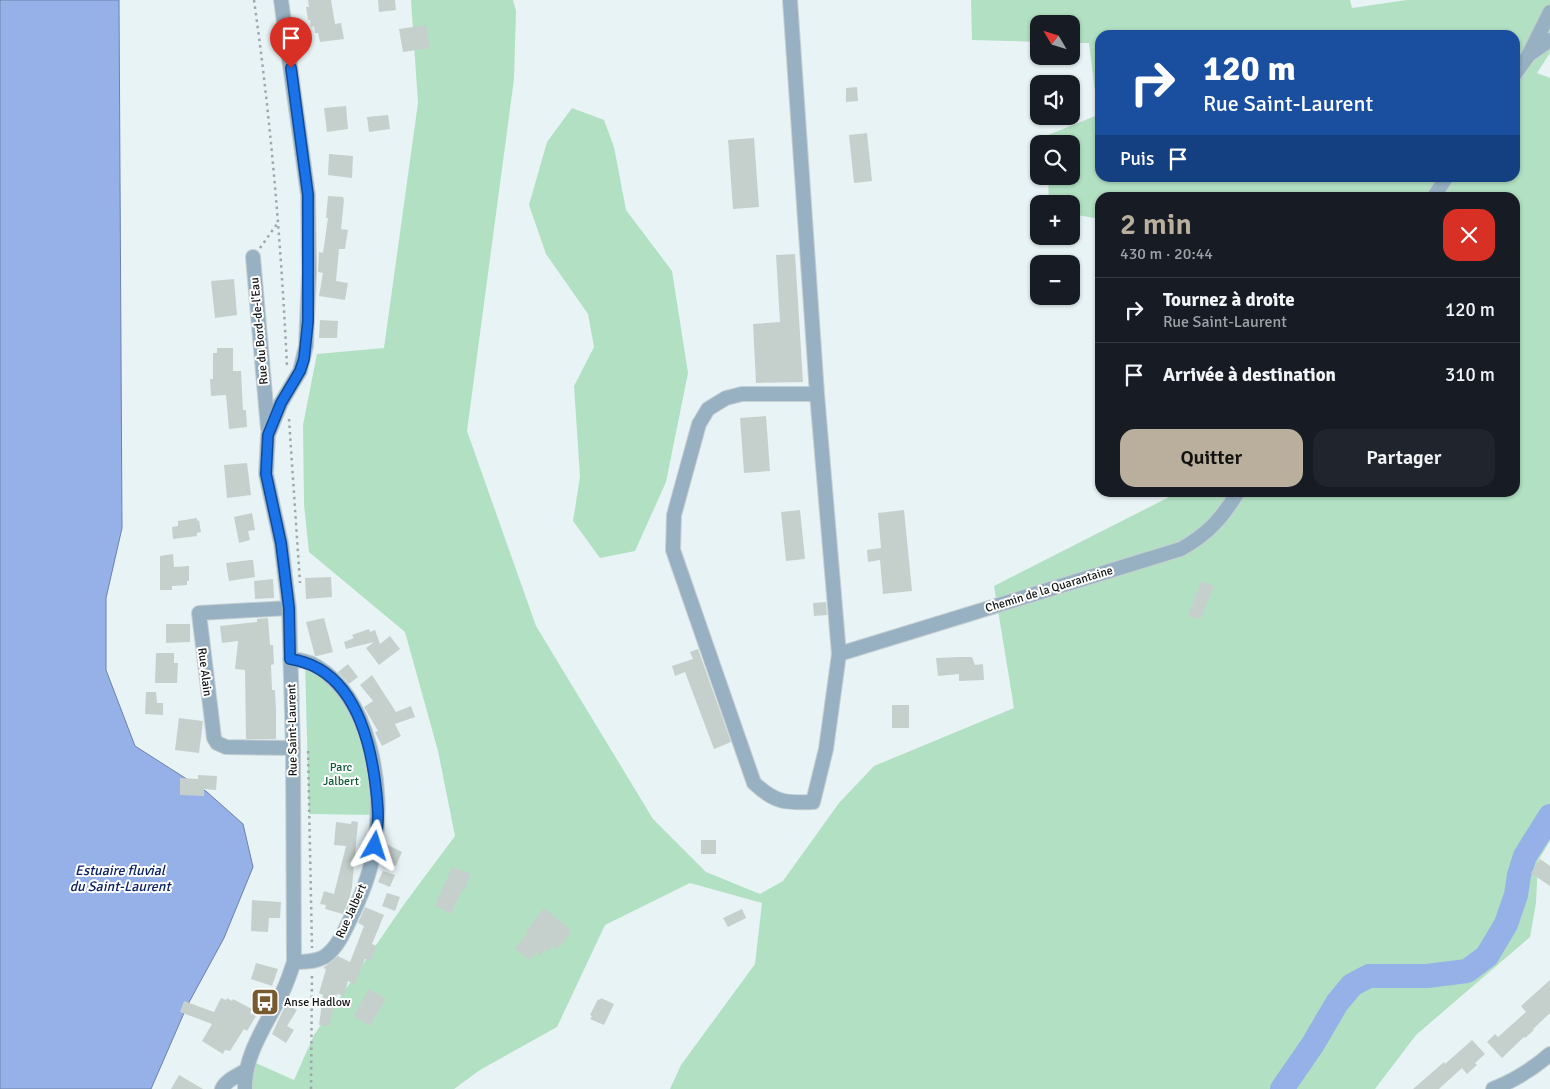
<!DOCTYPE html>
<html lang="fr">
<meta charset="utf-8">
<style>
body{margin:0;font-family:Signika,sans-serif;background:#20242c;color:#f1f3f6;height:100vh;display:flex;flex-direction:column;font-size:19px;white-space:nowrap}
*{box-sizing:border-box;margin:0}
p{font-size:16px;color:#9ea1a6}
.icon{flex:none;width:28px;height:28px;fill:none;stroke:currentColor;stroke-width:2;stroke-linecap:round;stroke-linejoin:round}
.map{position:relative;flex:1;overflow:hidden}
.side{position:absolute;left:1095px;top:192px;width:425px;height:305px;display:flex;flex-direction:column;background:#171b24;border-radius:15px;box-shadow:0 1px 4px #0004}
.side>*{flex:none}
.guide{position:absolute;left:1095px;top:30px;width:425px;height:152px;border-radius:15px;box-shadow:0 1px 4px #0004;background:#1a4fa0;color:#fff;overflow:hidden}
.needle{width:32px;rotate:308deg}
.buttons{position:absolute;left:1030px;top:15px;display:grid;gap:10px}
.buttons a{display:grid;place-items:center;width:50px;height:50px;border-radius:10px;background:#171b24;box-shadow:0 1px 4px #0004;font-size:25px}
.pin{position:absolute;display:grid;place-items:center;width:42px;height:42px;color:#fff;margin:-51px -21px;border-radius:50% 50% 50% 0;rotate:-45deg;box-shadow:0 0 5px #0007}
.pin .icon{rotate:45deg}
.me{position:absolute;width:55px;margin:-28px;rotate:6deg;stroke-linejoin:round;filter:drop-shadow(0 0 4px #0008)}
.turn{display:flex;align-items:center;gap:18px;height:105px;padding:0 25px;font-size:22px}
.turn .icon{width:65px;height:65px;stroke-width:2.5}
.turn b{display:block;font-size:35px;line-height:42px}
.then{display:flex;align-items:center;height:48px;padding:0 25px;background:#0003;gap:10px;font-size:19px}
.round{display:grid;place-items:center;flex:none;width:52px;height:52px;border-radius:15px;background:#20242c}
.headline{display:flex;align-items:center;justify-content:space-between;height:85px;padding:0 25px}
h1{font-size:30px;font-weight:600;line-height:38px;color:#baae9c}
.action{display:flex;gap:10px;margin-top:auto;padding:10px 25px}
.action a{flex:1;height:58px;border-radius:15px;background:#baae9c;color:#111;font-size:20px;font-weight:600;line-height:58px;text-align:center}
.action a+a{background:#20242c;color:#f1f3f6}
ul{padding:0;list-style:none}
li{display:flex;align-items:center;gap:15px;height:65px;padding:0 25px;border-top:1px solid #363941}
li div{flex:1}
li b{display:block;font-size:19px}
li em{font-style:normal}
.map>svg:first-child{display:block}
.green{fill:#b2e0c2;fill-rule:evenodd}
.water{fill:#95b1e8;stroke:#6d82a9}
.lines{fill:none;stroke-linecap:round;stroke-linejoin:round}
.river{stroke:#95b1e8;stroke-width:24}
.building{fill:#c5d0cd}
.minor-casing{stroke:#c6cfd1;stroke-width:16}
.path{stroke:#9ea7a9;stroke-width:2.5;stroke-dasharray:2.5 4;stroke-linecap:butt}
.minor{stroke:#97b1c3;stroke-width:14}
.route-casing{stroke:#114b97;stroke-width:12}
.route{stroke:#1a73e8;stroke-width:9}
.labels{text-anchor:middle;stroke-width:4;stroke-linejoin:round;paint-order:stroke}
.street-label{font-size:12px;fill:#111516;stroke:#fff}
.park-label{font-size:12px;fill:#0d5935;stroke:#fff}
.poi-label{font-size:12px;fill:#111516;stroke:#fff;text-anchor:start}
.water-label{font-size:14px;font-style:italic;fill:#0b2463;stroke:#fff}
</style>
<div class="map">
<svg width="1550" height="1089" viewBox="0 0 1550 1089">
<rect width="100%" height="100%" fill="#e8f3f5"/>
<path class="green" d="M411 0H513L516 11 514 79 467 431 536 626 653 819 706 872 760 894 783 881 839 803 874 766 1014 708 994 586 1177 493 1515 492V198H1100V219L1071 214V204H1049L1048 176H1071V144H1048V135L1098 115 1089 43H1071V24H1039V42L972 40 971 0H1350L1352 8 1407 0H1550V53L1537 73 1550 78V841L1538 861 1536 903 1530 937 1416 1035 1375 1089H670L681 1065 755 964 762 903 690 883 605 925 557 1027 480 1070 454 1089H251V1061L294 1080 314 1035 405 903 455 836 438 751 405 632 309 552 304 504 303 425 317 354 384 348 418 103ZM1100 35H1515V178H1100Z
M572 108 604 120 614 147 626 210 672 271 688 373 666 482 635 551 600 558 573 521 580 477 574 386 594 347 588 314 546 254 529 205 547 142Z
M305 661 316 666 359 717 378 815 309 814Z"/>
<path class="water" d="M0 0H119L122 528 106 598V670L135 746 207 792 243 824 253 867 224 938 187 1006 151 1089H0Z"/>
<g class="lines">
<path class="river" d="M1282 1089 1313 1044 1337 1003 1352 985 1369 976H1427L1467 971 1487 956 1506 924 1516 895 1519 875 1525 856 1550 816"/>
</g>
<path class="building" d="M308 0H331L335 24 341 23 344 39 320 42 318 33H315L314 26 311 27 310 20H308L306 7H309Z
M378 0H395L396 10 379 12Z
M426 25 430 48 403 52 399 29Z
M857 87 858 101 846 102V88Z
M346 106 348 129 327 132 324 108Z
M388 115 390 129 369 132 367 117Z
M867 133 872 181 854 183 849 135Z
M754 138 759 207 733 209 728 140Z
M329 154 353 156 352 178 328 175Z
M328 196 343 197 344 200 341 229 348 230 345 249H339L336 281 348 283 345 300 319 296 323 273 318 272 319 252 323 253 328 218H326Z
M795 254 803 382 756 383 753 324 780 322 776 255Z
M234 279 237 315 215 318 211 281Z
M320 320 338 321 337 338H319Z
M217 348H233V371H241L243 410H246L247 427 229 429 226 395 211 396 210 379H213V353H217Z
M766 416 770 471 744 473 740 418Z
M247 463 251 495 227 498 224 465Z
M800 510 805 559 786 561 781 512Z
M904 510 912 591 883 594 880 560 868 562 867 550 881 548 878 513Z
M252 513 255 530 248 531 250 540 239 543 234 517Z
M197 518V521L199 520 201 532 197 533V536L173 539 172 527 178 526V521Z
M173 554 174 567 189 566V581H187V585L172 586V590H160V556Z
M250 560H253L255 577 229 581 226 563Z
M331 577 332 597 306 599 305 578Z
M273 579 274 598 255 599 254 581Z
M1201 581 1214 586 1200 620 1188 616Z
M826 602 827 615 814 616 813 603Z
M268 618 270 645H273L274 664 271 665 272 690H275L276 711V739H246L245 670 235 669 238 641 222 643 220 626 257 622V619Z
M324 618 333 652 317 656H315L306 622Z
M166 624H190V642L166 643Z
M369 629 370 632 375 630 380 644 390 636 400 649 379 665 366 648 374 642 346 649 344 642 354 638 352 635Z
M698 649 731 742 714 749 685 672 675 676 672 666 693 659 690 652Z
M156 653H174V663H178L177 683H155Z
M960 657H972L975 665 983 664 984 680 959 681V674L938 676 936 658Z
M348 664 358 677 349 684 338 672Z
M372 675 396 712 411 706 415 717 395 724 401 736 382 746 375 732 378 731 364 707 373 701 360 685Z
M146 692H156L157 703H163V715L145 714Z
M892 705H909V728H892Z
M179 718 203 721 199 753 175 750Z
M198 775 217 776 216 790 204 789V796L180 795V778L198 779Z
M352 821 358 822 352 887 349 900 343 914 325 909 326 905 320 904 324 891 334 894 346 846 334 845 336 822 351 824Z
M701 840H716V854H701Z
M384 843 402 852 396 866 381 859Z
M1540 859 1550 866V886L1531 873Z
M452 867 471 874 464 891 462 890 451 914 435 906Z
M383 871 395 875 390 887 378 882Z
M387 893 400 897 395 911 382 906Z
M252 900 281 902 280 918H269L268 932 251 931Z
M365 907 384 915 372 944 377 946 371 961 365 959 355 984 348 981 344 996 337 994 329 1026 319 1025 323 995 319 993 326 969 323 968 338 956 350 962 364 926 358 923Z
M544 908 570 929 568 932 570 934 557 950 552 946 548 952 545 949 539 957 536 952 530 960 515 949 528 932 526 931Z
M742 909 746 918 728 927 723 918Z
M256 963 278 969 272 986 251 979Z
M1550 980V1013L1533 1029 1534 1030 1525 1038 1524 1037 1502 1058 1487 1042 1495 1034 1498 1037 1526 1012 1521 1006Z
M369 989 386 999 370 1026 353 1016Z
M221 998 226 1000 227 998 232 1001 233 999 252 1009 250 1013 256 1016 247 1031 244 1029 230 1051 225 1050 223 1054 202 1041 212 1024 180 1012 184 1001 214 1012Z
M601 998 614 1004 604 1025 590 1019 592 1016 590 1015 598 999 600 1000Z
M286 1004 297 1010 287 1026 294 1030 286 1043 272 1034Z
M1472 1040 1485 1054 1475 1063 1477 1065 1467 1074 1462 1068 1439 1089H1413L1444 1062 1445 1064Z
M179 1075 203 1089H171Z"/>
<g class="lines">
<defs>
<path id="minor" d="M790 0 817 394 839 654 826 749 813 802C786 803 775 803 754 783L673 550 674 515 699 424 708 409 726 398 742 394H817
M1530 54 1550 40
M1515 74 1528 56 1550 12
M1433 198 1446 178
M253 257 268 429
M289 608 199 613 214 738 217 743 226 747 293 748
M839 654 1181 549C1208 534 1222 518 1238 492
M290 659C299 660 308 661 316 666 371 699 384 787 375 844 372 867 363 892 353 913 346 928 338 948 324 957 315 962 304 962 294 962
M222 1089C226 1080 237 1076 245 1071
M245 1089C244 1055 266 1025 281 995 287 984 290 973 294 962L293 748 289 608 281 543 266 474 268 435 281 403 300 371 306 346 309 272 308 195 281 0
M1493 1089C1515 1080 1533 1069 1550 1054"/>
</defs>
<use href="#minor" class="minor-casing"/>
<path class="path" d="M254 0C271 121 281 243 287 366
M260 248 277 224
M289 419 300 583
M308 751 312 948
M311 1089 312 973"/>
<use href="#minor" class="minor"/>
</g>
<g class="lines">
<defs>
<path id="route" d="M291 68 308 195V321L304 359 300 371 281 403 268 435 266 474 281 543 289 608 290 659C352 668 370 736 376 789 377 798 378 807 378 816 378 826 376 836 375 846"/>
</defs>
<use href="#route" class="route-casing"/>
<use href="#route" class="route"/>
</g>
<defs>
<symbol id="bus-square" viewBox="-11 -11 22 22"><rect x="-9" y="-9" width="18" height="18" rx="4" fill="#775a2d" stroke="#fff"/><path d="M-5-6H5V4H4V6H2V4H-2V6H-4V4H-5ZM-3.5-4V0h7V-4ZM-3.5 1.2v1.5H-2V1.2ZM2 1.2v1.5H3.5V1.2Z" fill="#fff"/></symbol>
</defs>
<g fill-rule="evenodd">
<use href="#bus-square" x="249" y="986" width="32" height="32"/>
</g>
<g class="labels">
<g class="street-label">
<text transform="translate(259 331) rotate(-95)" y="4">Rue du Bord-de-l'Eau</text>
<text transform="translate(1049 589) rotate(-17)" y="4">Chemin de la Quarantaine</text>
<text transform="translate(205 672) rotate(83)" y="4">Rue Alain</text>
<text transform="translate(292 730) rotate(-91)" y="4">Rue Saint-Laurent</text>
<text transform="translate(351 911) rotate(-66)" y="4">Rue Jalbert</text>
</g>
<g class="park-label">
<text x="341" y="771">Parc<tspan x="341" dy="14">Jalbert</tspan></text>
</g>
<g class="poi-label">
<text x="284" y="1006">Anse Hadlow</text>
</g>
<g class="water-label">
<text x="120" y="875">Estuaire fluvial<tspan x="120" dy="16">du Saint-Laurent</tspan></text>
</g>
</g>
</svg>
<div class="buttons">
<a><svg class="needle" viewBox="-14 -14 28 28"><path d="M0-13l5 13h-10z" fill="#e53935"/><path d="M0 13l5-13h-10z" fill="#9ea1a6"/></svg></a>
<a><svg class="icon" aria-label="sound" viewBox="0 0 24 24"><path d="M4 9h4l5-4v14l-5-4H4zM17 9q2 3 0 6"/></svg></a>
<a><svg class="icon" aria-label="search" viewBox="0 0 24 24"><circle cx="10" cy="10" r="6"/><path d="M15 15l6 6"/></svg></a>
<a>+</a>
<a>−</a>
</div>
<div class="pin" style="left:291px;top:68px;background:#d93025"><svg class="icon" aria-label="arrive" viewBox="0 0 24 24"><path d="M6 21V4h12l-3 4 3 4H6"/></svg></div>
<svg class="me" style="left:375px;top:846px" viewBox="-20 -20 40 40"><path d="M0-17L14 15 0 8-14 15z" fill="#1a73e8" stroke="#fff" stroke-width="4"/></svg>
<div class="guide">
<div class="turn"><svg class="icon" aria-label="right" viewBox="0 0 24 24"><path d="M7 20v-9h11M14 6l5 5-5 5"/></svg><div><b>120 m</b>Rue Saint-Laurent</div></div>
<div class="then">Puis<svg class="icon" aria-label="arrive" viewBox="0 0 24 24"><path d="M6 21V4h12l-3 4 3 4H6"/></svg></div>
</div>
<section class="side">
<div class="headline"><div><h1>2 min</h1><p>430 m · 20:44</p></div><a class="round" style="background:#d93025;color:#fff"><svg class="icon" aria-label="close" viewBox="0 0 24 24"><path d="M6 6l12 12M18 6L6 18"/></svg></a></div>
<ul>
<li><svg class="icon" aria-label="right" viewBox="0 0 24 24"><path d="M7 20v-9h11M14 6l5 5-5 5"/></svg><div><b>Tournez à droite</b><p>Rue Saint-Laurent</p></div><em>120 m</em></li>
<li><svg class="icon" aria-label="arrive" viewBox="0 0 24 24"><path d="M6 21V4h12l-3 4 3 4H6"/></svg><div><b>Arrivée à destination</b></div><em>310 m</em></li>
</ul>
<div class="action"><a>Quitter</a><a>Partager</a></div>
</section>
</div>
